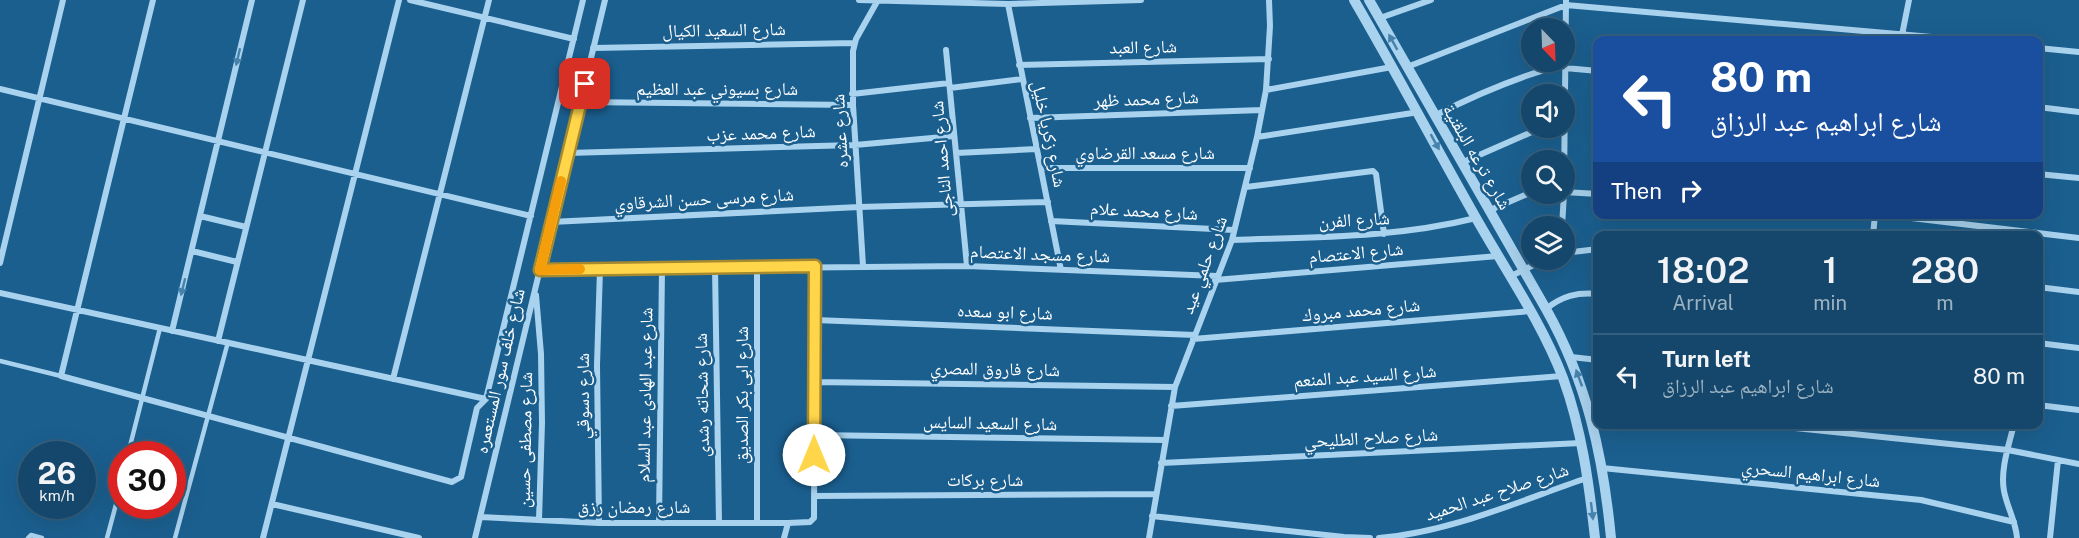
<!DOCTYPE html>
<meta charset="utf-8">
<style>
body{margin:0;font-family:"Public Sans","Noto Naskh Arabic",sans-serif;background:#1d4e71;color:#f1f3f6;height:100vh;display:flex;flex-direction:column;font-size:22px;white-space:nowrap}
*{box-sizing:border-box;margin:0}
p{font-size:20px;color:#9db2c1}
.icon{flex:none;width:33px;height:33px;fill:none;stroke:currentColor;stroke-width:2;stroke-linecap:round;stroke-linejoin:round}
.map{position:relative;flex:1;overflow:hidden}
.side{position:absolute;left:1593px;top:231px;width:450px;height:198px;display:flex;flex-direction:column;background:#14476b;border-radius:12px;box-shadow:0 6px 24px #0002,0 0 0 2px #335f7e}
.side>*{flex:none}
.banner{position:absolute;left:1593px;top:36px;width:450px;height:183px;border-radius:12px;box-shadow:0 6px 24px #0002,0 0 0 2px #335f7e;background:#1a4fa0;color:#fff;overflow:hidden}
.needle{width:39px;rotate:157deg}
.controls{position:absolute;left:1521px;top:18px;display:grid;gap:12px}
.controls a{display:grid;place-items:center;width:54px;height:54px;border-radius:50%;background:#14476b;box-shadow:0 6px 24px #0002,0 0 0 2px #335f7e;font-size:30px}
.speed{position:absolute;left:18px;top:441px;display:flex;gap:12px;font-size:30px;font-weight:700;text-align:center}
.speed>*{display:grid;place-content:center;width:78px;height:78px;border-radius:50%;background:#14476b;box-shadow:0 6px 24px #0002,0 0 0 2px #335f7e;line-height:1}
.speed small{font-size:15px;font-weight:400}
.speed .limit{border:9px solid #d22;background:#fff;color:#111}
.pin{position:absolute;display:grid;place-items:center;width:51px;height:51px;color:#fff;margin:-26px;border-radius:12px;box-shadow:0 3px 9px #0006}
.me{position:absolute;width:66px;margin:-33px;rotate:0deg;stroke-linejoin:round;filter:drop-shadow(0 0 4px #0008)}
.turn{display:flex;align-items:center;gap:21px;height:126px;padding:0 18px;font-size:27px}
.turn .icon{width:78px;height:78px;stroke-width:2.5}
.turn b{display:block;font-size:42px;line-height:51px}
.then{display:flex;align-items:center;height:57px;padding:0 18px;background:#0003;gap:12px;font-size:22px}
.eta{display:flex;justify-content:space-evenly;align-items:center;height:102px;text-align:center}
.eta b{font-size:36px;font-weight:600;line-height:42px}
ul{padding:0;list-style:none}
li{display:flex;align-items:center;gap:18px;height:84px;padding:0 18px;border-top:2px solid #335f7e}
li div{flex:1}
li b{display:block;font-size:22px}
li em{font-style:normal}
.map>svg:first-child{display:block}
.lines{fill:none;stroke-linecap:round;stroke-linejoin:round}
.service{stroke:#a9d2ee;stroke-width:4.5}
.minor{stroke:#a9d2ee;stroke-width:6}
.tertiary{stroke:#a9d2ee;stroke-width:10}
.oneway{fill:#4682ac}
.route-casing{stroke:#a68a30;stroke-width:15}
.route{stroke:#ffd54a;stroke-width:10}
.slow{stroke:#f59e0b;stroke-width:10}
.labels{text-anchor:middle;stroke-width:5;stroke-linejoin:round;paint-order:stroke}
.street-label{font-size:18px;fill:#fff;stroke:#1b5f8f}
</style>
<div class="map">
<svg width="2079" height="538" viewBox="0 0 2079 538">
<rect width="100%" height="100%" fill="#1b5f8f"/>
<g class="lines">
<path class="service" d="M0 361 61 376
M128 454 160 328
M28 538 31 535 42 538
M107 538 122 482
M175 538 228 342"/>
<path class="minor" d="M153 0 61 376 452 482 461 477 477 408 486 399 583 0
M410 0 574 39
M859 0 1008 4 1141 0
M1008 4 1061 270
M1380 18 1431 0
M1901 40 1909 0
M593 48 855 43
M2038 48 2079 52
M946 50 967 266
M1019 65 1269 59
M1407 67 1566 5 1966 40
M1565 68 1598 71
M950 88 1022 79
M0 89 531 216
M1266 90 1392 67
M852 94 949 83
M580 102 853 105
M2038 107 2079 112
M1434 116C1477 94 1519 76 1565 64
M1030 118 1262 110
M1257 137 1419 112
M568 153 855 145 954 136
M956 153 1036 149
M1461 163 1541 128
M1041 168H1250
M2038 174 2079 178
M1564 186 1566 0
M1246 187 1373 171 1376 174 1384 234
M1564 192 1598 194
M1488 211 1532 192
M1878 214 2079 238
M200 216 246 227
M1051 221 1234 230
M551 222 859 207 1048 202
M1562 226 1564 194
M1873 236 1875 214
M1232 240C1314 237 1396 238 1476 218
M192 251 237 262
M1564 253 1598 249
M0 263 63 0
M863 266 853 105V51L856 39 878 0
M715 267 719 523
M757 267V523
M540 270 967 266 1217 276
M1511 276 1544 260
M1215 280 1498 256
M2038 287 2079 292
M0 293 486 399
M536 295 541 354 542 423 539 520
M1546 309C1562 296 1577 292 1598 294
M815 320 1195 335
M172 331 252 0
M1193 339 1531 311
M218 341 303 0
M2038 343 2079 348
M1571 357 1598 360
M393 379 489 0
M814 382 1175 387
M2038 405 2079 410
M1171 406 1562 376
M1757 424 2008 450 2079 464
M2014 424C2009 445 2000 470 2004 491 2007 507 2016 522 2017 538
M814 435 1165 440
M1161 463 1581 443
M1602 468 1921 500 2014 522
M814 496 1156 494
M272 504 419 538
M1152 516 1344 537 1370 538
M481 517 599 523H788
M599 523 597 365 600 269
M659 523 662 268
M263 538 399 0
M475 538 605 0
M784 538 788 523 810 522 814 518 815 266
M1149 538 1175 387 1232 240 1257 137 1266 90 1270 26 1269 0
M1379 538C1451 532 1519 501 1587 478
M2050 538 2058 460"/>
<path class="tertiary" d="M1354 0C1396 72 1435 146 1476 218 1506 271 1541 321 1563 378 1582 430 1589 484 1595 538
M1369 0 1546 309C1587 382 1603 455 1611 538"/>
</g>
<defs><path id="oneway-solid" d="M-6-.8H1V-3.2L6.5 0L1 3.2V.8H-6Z" transform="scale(1.5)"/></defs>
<g class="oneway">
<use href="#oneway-solid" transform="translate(1393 42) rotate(-119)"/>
<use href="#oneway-solid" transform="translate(238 57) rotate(103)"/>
<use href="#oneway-solid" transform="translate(1435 142) rotate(61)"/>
<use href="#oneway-solid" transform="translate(183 287) rotate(104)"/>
<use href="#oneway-solid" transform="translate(1579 378) rotate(-110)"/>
<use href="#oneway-solid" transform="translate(1592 511) rotate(83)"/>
</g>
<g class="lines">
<defs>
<path id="route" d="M585 84 540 270 815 266 814 455"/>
</defs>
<use href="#route" class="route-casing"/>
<use href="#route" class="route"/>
<path class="slow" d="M561 181 540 270 580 269"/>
</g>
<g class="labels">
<g class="street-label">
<text transform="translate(724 30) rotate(-1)" y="6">شارع السعيد الكيال</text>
<text transform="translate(1143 47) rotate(-1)" y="6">شارع العبد</text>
<text x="717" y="95">شارع بسيوني عبد العظيم</text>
<text transform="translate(1146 99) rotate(-2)" y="6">شارع محمد ظهر</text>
<text transform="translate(840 131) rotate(-93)" y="6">شارع عشره</text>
<text transform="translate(761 133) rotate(-2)" y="6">شارع محمد عزب</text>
<text transform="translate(1049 134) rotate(78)" y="6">شارع زكريا خليل</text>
<text x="1145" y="159">شارع مسعد القرضاوي</text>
<text transform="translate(1477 157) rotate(60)" y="6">شارع ترعه البلقنية</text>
<text transform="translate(942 159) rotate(-95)" y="6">شارع احمد الناجى</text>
<text transform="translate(704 199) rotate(-3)" y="6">شارع مرسى حسن الشرقاوي</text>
<text transform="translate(1144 211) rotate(3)" y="6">شارع محمد علام</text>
<text transform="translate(1354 220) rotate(-3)" y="6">شارع الفرن</text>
<text transform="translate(1356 253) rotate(-5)" y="6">شارع الاعتصام</text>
<text transform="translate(1040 254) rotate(2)" y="6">شارع مسجد الاعتصام</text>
<text transform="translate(1204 265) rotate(-70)" y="6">شارع حلمي عيد</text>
<text transform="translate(1361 310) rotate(-5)" y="6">شارع محمد مبروك</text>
<text transform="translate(1005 312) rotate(2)" y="6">شارع ابو سعده</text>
<text transform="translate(995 369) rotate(1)" y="6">شارع فاروق المصري</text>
<text transform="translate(500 371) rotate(-77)" y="6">شارع خلف سور المستعمره</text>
<text transform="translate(1365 376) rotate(-4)" y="6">شارع السيد عبد المنعم</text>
<text transform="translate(645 395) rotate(-89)" y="6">شارع عبد الهادى عبد السلام</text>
<text transform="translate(702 395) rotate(-91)" y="6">شارع شحاته رشدى</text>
<text transform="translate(742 395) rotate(-90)" y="6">شارع ابى بكر الصديق</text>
<text transform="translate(583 396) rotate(-90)" y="6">شارع دسوقي</text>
<text transform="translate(990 423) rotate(1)" y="6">شارع السعيد السايس</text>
<text transform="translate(1371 438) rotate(-3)" y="6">شارع صلاح الطليحي</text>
<text transform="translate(525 440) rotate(-89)" y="6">شارع مصطفى حسين</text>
<text transform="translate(1811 474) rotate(6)" y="6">شارع ابراهيم السحري</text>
<text x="985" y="486">شارع بركات</text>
<text transform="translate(1497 492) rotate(-18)" y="6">شارع صلاح عبد الحميد</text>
<text x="634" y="513">شارع رمضان رزق</text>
</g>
</g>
</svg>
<div class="controls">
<a><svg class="needle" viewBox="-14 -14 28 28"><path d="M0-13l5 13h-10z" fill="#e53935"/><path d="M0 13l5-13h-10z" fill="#9db2c1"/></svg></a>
<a><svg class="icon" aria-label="sound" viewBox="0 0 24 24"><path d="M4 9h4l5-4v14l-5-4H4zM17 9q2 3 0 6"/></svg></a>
<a><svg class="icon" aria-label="search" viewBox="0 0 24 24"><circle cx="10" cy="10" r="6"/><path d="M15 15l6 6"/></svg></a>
<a><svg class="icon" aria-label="layers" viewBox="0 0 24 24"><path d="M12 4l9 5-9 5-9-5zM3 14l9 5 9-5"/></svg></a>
</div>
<div class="speed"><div>26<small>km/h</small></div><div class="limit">30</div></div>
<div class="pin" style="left:585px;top:84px;background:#d93025"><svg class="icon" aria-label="arrive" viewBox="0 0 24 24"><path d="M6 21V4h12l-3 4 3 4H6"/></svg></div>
<svg class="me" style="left:814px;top:455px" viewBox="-20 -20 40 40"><circle r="19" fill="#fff"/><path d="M0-13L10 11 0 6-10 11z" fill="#ffd54a"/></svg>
<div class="banner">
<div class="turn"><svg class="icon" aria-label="left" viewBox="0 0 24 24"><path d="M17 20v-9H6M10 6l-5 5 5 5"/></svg><div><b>80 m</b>شارع ابراهيم عبد الرزاق</div></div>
<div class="then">Then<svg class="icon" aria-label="right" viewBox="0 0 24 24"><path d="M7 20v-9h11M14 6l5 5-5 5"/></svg></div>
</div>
<section class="side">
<div class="eta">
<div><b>18:02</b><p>Arrival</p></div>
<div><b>1</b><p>min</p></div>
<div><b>280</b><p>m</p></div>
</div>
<ul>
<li><svg class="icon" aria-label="left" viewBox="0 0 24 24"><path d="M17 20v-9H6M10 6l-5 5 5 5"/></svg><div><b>Turn left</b><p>شارع ابراهيم عبد الرزاق</p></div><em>80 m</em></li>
</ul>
</section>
</div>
